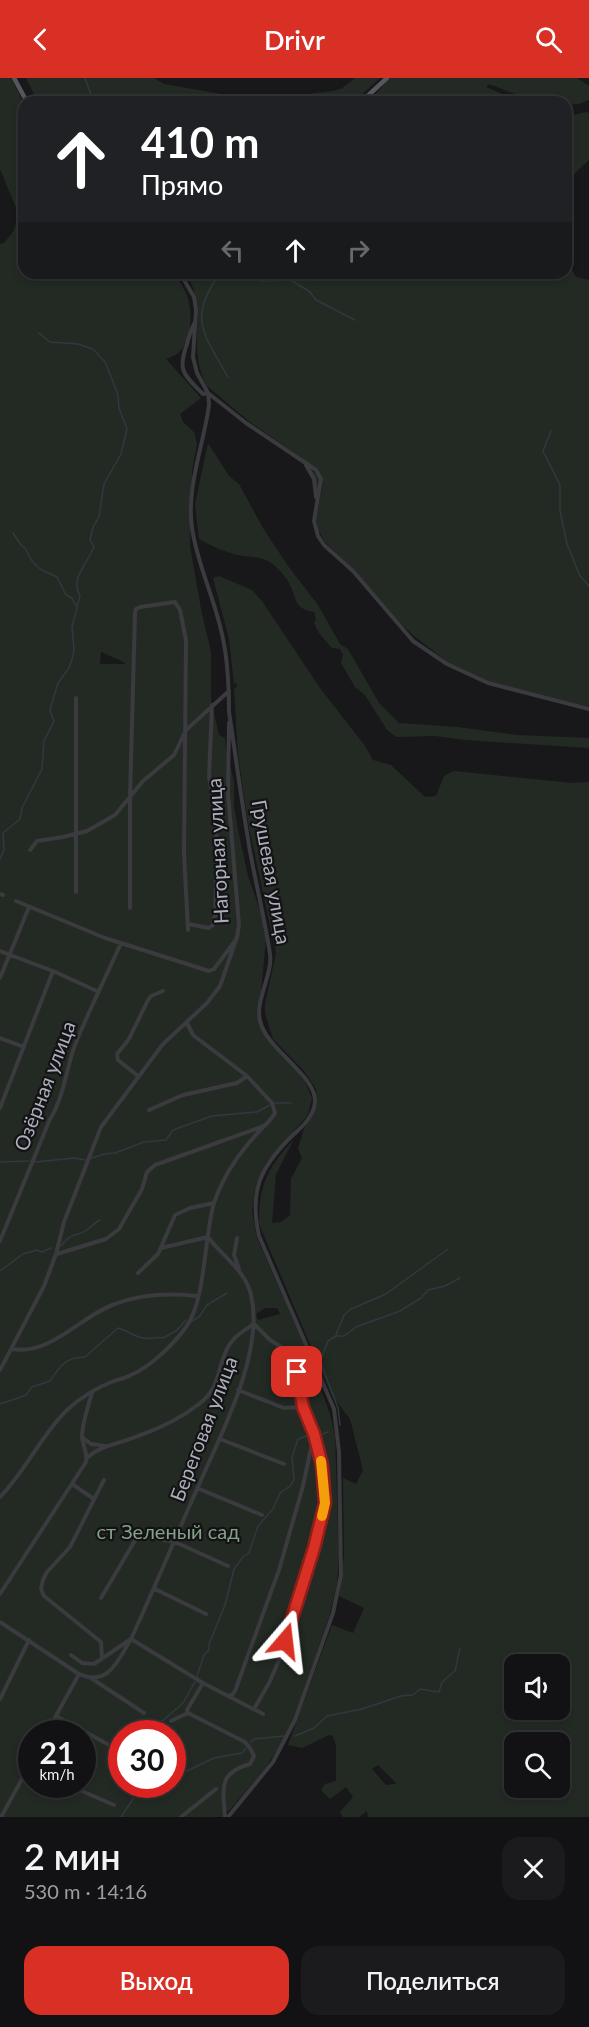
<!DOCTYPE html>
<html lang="ru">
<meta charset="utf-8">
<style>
body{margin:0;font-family:Lato,sans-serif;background:#1b1b1d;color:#f1f3f6;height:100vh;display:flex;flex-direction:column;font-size:22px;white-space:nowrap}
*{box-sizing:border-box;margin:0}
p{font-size:20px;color:#9c9ea0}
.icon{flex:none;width:33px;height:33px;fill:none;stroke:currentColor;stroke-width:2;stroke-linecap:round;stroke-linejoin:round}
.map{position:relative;height:1739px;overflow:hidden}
.details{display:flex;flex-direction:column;background:#121214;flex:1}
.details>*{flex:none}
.banner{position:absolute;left:18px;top:18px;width:554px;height:183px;border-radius:18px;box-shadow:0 3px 9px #0003,0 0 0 2px #313234;background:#202124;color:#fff;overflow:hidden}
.controls{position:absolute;left:504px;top:1576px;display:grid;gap:12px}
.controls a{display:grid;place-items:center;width:66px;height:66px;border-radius:12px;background:#121214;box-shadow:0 3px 9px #0003,0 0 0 2px #313234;font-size:30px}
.speed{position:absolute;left:18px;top:1642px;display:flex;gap:12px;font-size:30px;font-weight:700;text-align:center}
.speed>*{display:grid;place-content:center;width:78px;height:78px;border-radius:50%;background:#121214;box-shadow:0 3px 9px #0003,0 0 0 2px #313234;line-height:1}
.speed small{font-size:15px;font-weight:400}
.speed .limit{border:9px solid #d22;background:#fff;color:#111}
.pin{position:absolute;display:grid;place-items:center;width:51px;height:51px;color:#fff;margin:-26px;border-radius:12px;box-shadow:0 3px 9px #0006}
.me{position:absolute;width:66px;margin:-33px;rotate:17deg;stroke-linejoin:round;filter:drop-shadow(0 0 4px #0008)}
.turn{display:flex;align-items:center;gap:21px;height:126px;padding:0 24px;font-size:27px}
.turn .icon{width:78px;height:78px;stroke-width:2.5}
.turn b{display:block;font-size:42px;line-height:51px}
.lanes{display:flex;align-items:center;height:57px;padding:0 24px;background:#0003;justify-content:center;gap:30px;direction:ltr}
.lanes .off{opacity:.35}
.round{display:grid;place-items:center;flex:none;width:63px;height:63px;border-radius:18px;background:#1b1b1d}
.headline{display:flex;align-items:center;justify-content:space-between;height:102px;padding:0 24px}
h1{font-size:36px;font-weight:600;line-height:45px}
.button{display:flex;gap:12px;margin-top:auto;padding:12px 24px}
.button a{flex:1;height:69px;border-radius:18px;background:#d93025;color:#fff;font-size:24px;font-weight:600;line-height:69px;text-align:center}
.button a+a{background:#1b1b1d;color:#f1f3f6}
header{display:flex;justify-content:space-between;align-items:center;height:78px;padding:0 24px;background:#d93025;color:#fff;font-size:27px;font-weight:600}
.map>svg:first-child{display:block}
.green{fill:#232a24;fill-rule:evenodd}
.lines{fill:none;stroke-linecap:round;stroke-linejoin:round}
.stream{stroke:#31383f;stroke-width:1.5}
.minor{stroke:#3a3a3f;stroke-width:4}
.major{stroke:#56575d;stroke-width:4.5}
.route-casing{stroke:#8d1f18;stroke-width:15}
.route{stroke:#d93025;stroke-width:10}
.slow{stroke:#f59e0b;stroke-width:10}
.labels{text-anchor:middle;stroke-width:4.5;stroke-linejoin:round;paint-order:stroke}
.street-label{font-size:20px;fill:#acafb9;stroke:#131315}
.park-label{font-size:20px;fill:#85a288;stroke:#131315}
</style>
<header><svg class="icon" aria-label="back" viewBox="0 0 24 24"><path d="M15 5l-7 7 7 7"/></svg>Drivr<svg class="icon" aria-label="search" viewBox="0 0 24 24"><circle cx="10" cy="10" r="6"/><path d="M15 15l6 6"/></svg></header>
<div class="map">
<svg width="589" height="1739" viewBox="0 0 589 1739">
<rect width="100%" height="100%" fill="#18181a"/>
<path class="green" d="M0 0H11L24 26V195H173C177 200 181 205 184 211 193 227 193 255 182 271 178 276 172 279 166 281L201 320 180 336 183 344 194 354 197 366 192 393 190 468 201 531 211 574V622L219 657 225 660 226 671 234 704V728L238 752 248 798 261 835 266 862 259 934 270 964 298 995 306 1006 312 1020 308 1037 266 1085 255 1112 252 1133 257 1160 305 1268 330 1336 335 1358 339 1480 337 1505 329 1539 293 1643 282 1665 264 1692 228 1734 224 1729V1739H0V166L4 165 13 154 19 137 0 91ZM101 574 124 584 125 586H100ZM265 1230H277L280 1236 258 1242 256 1236ZM32 1656H82V1707H32ZM122 1656H172V1707H122Z
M26 0H154L164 6 255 22 333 13 341 11 355 0H380L354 24H38Z
M390 0H577L589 8V22L579 26 566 27V24H536L489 6 486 9 521 24H368Z
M586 34 589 35V82L573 97 568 71 566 73V39Z
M566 182 576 199 589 202V629L487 603 450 586 413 557 400 545 355 493 324 463 318 451 316 442 323 404 321 401 317 419 315 403 308 389 321 400 317 391 250 344 207 308C185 268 210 235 186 195H566Z
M208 365 229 398 239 406 263 450 288 488 318 527 340 566 348 571 379 625 399 645 457 649 518 657 589 660V670L465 662 435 658 396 659 387 652 365 617 355 609 341 585 343 577 340 571 332 570 319 555 314 545 316 541 314 534C292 530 298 521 289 505 286 499 276 488 270 484 260 478 249 479 238 477 225 474 211 468 199 461L195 426Z
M219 498 252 512 262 523 320 610 365 668 373 682 391 687 425 719 436 718 444 698 454 693 573 705 589 704V1739H368L367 1733 359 1739H343L340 1734 353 1719 346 1709 330 1721 321 1712 325 1706 336 1703V1668L333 1658 329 1657 302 1670 288 1667 332 1547 353 1555 364 1530 339 1518 344 1478 343 1400 356 1406 363 1392 350 1341 331 1316 259 1146C259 1105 268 1090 294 1061L276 1096 272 1145 281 1144 290 1137 291 1101 302 1080 298 1071 304 1050 313 1038 317 1024 316 1011 304 993 273 961 265 935V926L276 875 248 745 238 677 234 611 236 610 237 605 234 606 229 561 213 500ZM514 1587H560V1632H514ZM514 1665H560V1710H514ZM378 1687 396 1705 395 1706 386 1707 372 1691Z"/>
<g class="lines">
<path class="stream" d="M85 0 91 17V24
M91 17 101 21 123 24
M197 24 210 22 214 24
M215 24 221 20 232 24 240 20 248 23 276 24
M220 195C187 241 204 256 228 299
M224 195 235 199 263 203 285 202 312 195
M291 202 310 214 316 222 355 242
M551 353 543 373 560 407V433L567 466 580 498 589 508
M13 455 21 467 25 470 32 483 40 491 57 499 66 517 72 520 76 528
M0 781 4 772 3 755 20 741 22 730 42 691 44 663 54 643 50 632 58 605 69 590 72 581 74 572 72 549 80 518C70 500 87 486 94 469L90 462 93 449 99 439 104 406 121 376 127 351 119 330 118 317 112 301 105 284 93 271 78 266 50 264 39 255
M275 1025H291
M92 1080 104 1076 115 1075 144 1064 166 1062 173 1052 212 1038 257 1034 270 1027
M0 1084 29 1083
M35 1084 74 1080 85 1082
M61 1168C72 1153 78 1159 87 1152 92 1148 94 1145 100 1142
M0 1193 23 1176 37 1172 42 1174 51 1170
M192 1243 199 1239 207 1227 227 1215
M336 1257 344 1237 351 1231 386 1216 448 1171
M0 1326 18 1320 26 1317 32 1309 50 1303C60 1288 66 1279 85 1279L118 1250C127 1252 133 1258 143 1260 150 1262 156 1258 163 1260L176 1253 186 1242
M340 1347 338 1330 320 1283 328 1263 336 1258H344L356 1249 400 1233 421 1220 428 1212 445 1208 460 1200
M318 1358 328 1354
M197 1598 204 1577 209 1572V1566L225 1527 234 1491 243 1479 249 1475 258 1448 273 1431 280 1415 290 1408 294 1402 292 1379 298 1361 307 1358
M158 1656 160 1645 183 1625 195 1604
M295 1658 314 1650 327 1638 362 1631 401 1618 413 1617 420 1611 439 1614 442 1604 455 1593 460 1570
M251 1664 254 1661 284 1658
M172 1696 189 1692 214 1680 242 1675 246 1670
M121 1739 137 1715 138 1707"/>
<path class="minor" d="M180 195 194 219 196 232 193 279 197 295 208 315 246 345 316 392 321 401 314 443 318 458 324 467 353 493 413 563 447 586 488 605 589 631
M195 244C191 251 189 258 187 266 177 293 184 297 203 316L208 315 209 327C204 366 186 409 192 450 197 485 213 517 221 552 228 579 229 606 229 634
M306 387 314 401 316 419
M76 620V814
M30 772 37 763 63 759 87 753 115 737 143 703 174 677 186 652 229 613
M0 816 3 817
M16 823 105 860 209 893 214 891 235 863
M130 830V719L135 535 136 531 140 529 175 524 180 532 186 562 184 775 188 852
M188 846 209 850 213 847 215 839 217 766 214 725 209 699 212 627
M0 873 53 893 99 914
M0 900 29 829
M0 960 24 969
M138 998 118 982 117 976 129 961 147 924 151 918 163 913
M0 1030 53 893
M149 1032 183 1017 237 1005 247 998
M237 1160 234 1177 239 1191
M0 1163 50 1041C64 1019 66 991 75 967 89 932 106 899 121 865
M57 1176 106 1161 119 1151 142 1111 147 1094 155 1087 264 1048
M138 1195 158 1176 175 1137 190 1130 214 1125
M11 1271C51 1278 80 1238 115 1226 141 1216 170 1215 197 1218
M294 1277H300L308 1270
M0 1292 44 1208 56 1176 64 1144 101 1049 163 966 207 925 220 908 237 859 239 847 228 715 229 645
M238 1312 284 1330 304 1329
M83 1360 91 1366 106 1368
M220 1361 284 1386
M88 1379C102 1367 121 1365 138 1358 161 1350 180 1341 199 1326 221 1309 216 1293 227 1271 233 1259 243 1253 254 1246L270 1262 294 1277
M72 1406 94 1421
M197 1410 262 1437
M0 1419C26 1393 41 1357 67 1332 80 1320 98 1309 114 1303 120 1301 126 1300 131 1297 150 1289 174 1266 186 1249 206 1222 204 1158 214 1125 225 1092 246 1066 270 1042L275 1035 272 1025 247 998 193 957 187 945
M155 1511 206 1536
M0 1516 86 1384C88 1375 83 1368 82 1359 82 1345 88 1329 92 1315
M101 1520 140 1454 153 1460 175 1464 228 1488
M0 1544 79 1596
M71 1577 82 1585 94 1586 131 1561 203 1605 263 1636
M102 1581 101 1564 44 1518 41 1511 43 1502 47 1494 70 1469 104 1402
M91 1600 144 1635
M203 1605 187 1632 188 1635 245 1664 250 1670 254 1678 250 1686C218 1695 223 1710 225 1739
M228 1618 232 1617 235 1613 279 1492 303 1408 314 1356 304 1329 294 1277
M0 1621 29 1562
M254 1631 269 1605 281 1578 288 1549 314 1470 325 1425 322 1387 315 1359
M56 1638 122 1674
M171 1643 188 1635
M46 1656 79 1596C109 1609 118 1582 131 1561 154 1511 175 1461 197 1411 220 1358 265 1275 251 1217 246 1193 222 1178 208 1159L161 1170
M68 1707 114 1727
M1 1739 32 1683
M181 1739 216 1711
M228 1739 273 1684 295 1642 333 1535 341 1497 339 1374 334 1331 259 1158C249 1113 260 1089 293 1057 303 1048 314 1038 315 1024 317 998 266 971 260 943 255 922 273 896 270 876 265 842 256 807 250 773 242 727 236 680 229 634"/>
<path class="major" d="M14 0 27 24
M361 24 387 0"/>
</g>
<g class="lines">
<defs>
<path id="route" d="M285 1563 314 1470 325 1425 322 1387 314 1356 303 1329 297 1294"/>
</defs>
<use href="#route" class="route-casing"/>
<use href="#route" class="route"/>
<path class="slow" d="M321 1383 325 1425 322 1438"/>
</g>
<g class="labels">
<g class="street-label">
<text transform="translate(218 773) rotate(-93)" y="7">Нагорная улица</text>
<text transform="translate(271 794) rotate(80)" y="7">Грушевая улица</text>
<text transform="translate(45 1008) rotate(-69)" y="7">Озёрная улица</text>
<text transform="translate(204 1351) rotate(-69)" y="7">Береговая улица</text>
</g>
<g class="park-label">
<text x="168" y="1461">ст Зеленый сад</text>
</g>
</g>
</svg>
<div class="controls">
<a><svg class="icon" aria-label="sound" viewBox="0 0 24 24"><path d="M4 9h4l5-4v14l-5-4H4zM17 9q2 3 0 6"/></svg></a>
<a><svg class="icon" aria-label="search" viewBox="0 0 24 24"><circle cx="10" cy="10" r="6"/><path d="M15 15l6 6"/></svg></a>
</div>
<div class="speed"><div>21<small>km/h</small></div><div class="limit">30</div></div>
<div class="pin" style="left:297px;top:1294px;background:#d93025"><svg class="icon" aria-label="arrive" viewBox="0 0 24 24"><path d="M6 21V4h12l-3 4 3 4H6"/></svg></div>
<svg class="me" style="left:285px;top:1563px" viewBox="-20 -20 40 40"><path d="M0-17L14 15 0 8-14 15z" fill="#d93025" stroke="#fff" stroke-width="4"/></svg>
<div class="banner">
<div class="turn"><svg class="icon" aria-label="ahead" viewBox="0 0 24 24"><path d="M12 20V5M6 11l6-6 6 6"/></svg><div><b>410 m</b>Прямо</div></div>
<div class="lanes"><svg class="icon off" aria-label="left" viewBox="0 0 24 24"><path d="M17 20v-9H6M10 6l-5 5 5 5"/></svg><svg class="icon" aria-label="ahead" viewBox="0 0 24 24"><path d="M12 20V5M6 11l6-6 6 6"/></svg><svg class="icon off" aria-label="right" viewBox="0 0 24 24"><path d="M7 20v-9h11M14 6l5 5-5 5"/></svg></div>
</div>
</div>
<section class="details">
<div class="headline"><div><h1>2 мин</h1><p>530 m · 14:16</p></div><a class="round"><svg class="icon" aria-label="close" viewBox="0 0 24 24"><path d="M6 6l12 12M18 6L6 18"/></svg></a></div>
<div class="button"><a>Выход</a><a>Поделиться</a></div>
</section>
